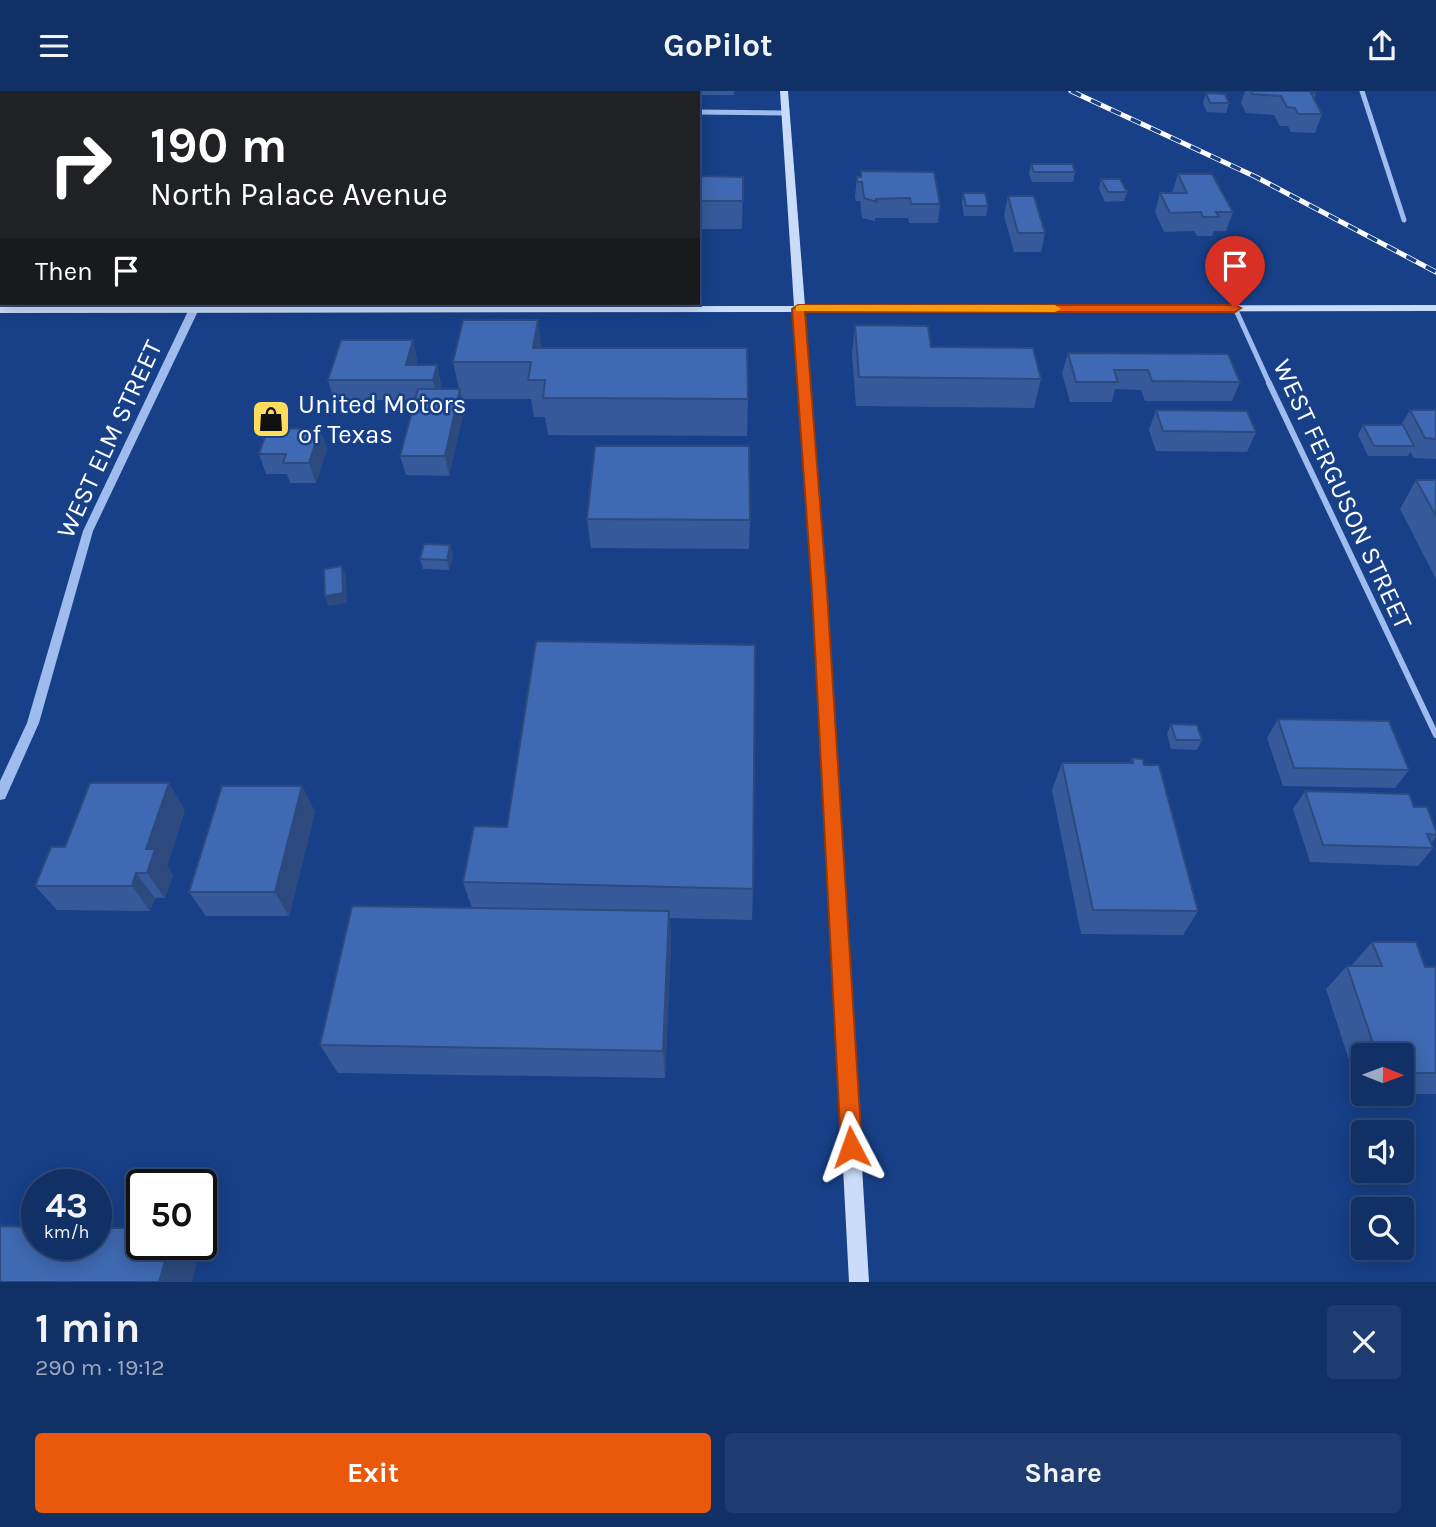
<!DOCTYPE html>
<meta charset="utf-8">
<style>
body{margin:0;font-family:Karla,sans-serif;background:#1e3c6f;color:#f1f3f6;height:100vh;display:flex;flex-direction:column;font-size:26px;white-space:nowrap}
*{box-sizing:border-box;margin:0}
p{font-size:23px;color:#9ca9bf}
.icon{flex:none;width:38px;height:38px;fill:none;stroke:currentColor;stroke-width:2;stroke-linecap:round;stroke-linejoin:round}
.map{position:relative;height:1191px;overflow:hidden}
.details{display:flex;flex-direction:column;background:#113066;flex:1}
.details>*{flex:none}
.banner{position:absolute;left:0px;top:0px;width:700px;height:214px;box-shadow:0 4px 18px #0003,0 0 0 2px #304b7a;background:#202124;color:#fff;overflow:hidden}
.needle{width:46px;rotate:91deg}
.buttons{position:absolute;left:1351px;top:952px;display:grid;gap:14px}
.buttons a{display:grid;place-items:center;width:63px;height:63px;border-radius:7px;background:#113066;box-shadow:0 4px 18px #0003,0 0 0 2px #304b7a;font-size:35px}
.speed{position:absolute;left:21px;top:1078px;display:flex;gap:14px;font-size:35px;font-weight:700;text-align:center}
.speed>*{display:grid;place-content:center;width:91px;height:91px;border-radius:50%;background:#113066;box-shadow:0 4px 18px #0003,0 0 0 2px #304b7a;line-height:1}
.speed small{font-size:18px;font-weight:400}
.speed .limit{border:4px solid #111;border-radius:10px;background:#fff;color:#111}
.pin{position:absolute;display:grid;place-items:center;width:60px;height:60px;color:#fff;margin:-72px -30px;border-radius:50% 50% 50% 0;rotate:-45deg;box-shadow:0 0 7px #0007}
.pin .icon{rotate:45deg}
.me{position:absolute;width:77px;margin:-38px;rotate:356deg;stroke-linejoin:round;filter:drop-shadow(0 0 5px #0008)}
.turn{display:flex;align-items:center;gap:24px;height:147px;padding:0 35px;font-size:32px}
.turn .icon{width:91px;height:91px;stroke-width:2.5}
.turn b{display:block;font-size:49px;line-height:60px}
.then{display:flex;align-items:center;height:66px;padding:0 35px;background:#0003;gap:14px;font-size:26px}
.round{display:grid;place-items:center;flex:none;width:74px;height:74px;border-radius:7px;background:#1e3c6f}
.head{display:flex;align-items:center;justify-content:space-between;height:119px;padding:0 35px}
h1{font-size:42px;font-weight:700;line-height:52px}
.button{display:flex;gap:14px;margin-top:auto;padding:14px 35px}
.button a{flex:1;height:80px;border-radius:7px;background:#ea580c;color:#fff;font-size:28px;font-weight:700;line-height:80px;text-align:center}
.button a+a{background:#1e3c6f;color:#f1f3f6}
header{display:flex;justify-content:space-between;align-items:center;height:91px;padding:0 35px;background:#113066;font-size:32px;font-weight:700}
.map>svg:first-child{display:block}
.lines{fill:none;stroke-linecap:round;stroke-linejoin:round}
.minor-far1{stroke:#9ebcee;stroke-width:5}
.minor{stroke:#9ebcee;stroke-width:6}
.tertiary{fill:#9ebcee;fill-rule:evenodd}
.secondary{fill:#cbdcfa;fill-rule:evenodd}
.rail-casing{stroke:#fff;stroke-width:5}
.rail{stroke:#174088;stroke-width:3.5;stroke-dasharray:11;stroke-linecap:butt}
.wall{fill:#365a99}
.shaded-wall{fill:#2c4a7d}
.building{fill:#3f69b2;stroke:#2c4a7d;stroke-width:2}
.route{fill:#ea580c;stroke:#983908;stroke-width:2}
.slow{fill:#f59e0b}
.labels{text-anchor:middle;stroke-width:5;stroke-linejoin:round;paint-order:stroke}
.poi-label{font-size:26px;fill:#fff;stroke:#174088;text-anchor:start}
.street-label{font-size:26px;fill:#fff;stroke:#174088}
</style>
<header><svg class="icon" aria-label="menu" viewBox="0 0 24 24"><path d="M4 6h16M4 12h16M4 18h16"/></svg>GoPilot<svg class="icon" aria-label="share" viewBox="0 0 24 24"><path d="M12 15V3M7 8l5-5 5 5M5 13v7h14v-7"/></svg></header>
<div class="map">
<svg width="1436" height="1191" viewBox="0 0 1436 1191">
<rect width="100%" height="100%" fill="#174088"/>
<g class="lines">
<path class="minor-far1" d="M1362 0 1404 129
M698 21 785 22
M1235 217 1270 294
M194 218 199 212"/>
<path class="minor" d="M1269 292 1436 644"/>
<path class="tertiary" d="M194 215 199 218 93 440 39 632 5 708 0 709V690L27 632 83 440 189 218Z"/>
<path class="secondary" d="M780 0H788L805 215 1436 214V220L805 221 827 501 869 1191H849L813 501 795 221 0 222V216L794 215Z"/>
<defs>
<path id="rail" d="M1071 0 1256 86 1436 181"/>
</defs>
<use href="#rail" class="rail-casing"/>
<use href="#rail" class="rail"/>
</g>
<path class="wall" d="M628 0H734V4H698V2H628Z
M1245 0H1315L1316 2 1314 7 1322 23 1315 42 1291 41 1288 35H1280L1274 24 1246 22 1241 12Z
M1206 2 1229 12 1226 22 1207 21 1203 12Z
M1031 73 1075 81 1073 91H1032L1029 83Z
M861 80 940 113 938 132H909L908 127H875V130L862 127 860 110H856L855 105 857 86H860Z
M1178 83 1233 121 1226 140H1214L1212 145H1197L1194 140 1164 141 1155 121 1160 102H1172Z
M698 85 743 86 742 138H698Z
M1101 88 1127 101 1124 110 1105 111 1099 98Z
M963 102 988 115 986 125H964L962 112Z
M1008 105 1045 142 1041 161H1014L1004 124Z
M855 234 1041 288 1034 317 856 315 852 263Z
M413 249 417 268 416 274H437L441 294 440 298H459L453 271 542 257 748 308 747 345 548 344 545 326H534L531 308H462L464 318 449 385 406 384 400 365 415 309H334L328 289Z
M1068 262 1240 291 1232 310H1145L1141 299 1115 298 1112 311H1070L1062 282Z
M1156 319 1256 341 1247 361 1156 360 1149 339Z
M1410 319H1436V368L1414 367 1410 361 1408 365H1368L1358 344 1363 334H1401Z
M320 338 327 358 316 392H290L287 383H266L259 363Z
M1416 389H1436V488L1400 418Z
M587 428 750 429 749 458 591 457Z
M450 454 453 464 449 479 423 478 420 468Z
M1278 628 1409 679 1395 697 1283 695 1267 647Z
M1171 633 1202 649 1197 659 1171 658 1167 643Z
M1132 667 1144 674 1198 820 1183 844 1081 843 1052 699 1062 672H1130Z
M302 695 315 721 289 825H206L189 801Z
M1305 700 1414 716 1436 740V746L1431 752 1433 757 1418 775 1310 771 1293 718Z
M185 719 167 775 173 784 165 807H155L150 820 57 819 35 795Z
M463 791 753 798 752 829 670 827 671 851 665 987 338 982 320 954 472 817Z
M1372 851 1425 876H1436V1003H1387H1402V964H1363V1003H1360L1326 898 1347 875H1351Z"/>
<path class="shaded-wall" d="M2 28V58L0 61V30Z
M538 229 543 266 533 257Z
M413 249 417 268 412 289 406 274Z
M437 274 441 294 438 309 433 289Z
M460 298 464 318 449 385 445 365Z
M320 338 327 358 316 392 309 372Z
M450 454 453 464 449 479 447 469Z
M342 475 346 484 347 512 328 515 325 505Z
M169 692 185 719 167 775 173 784 165 807 147 782 146 758Z
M302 695 315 721 289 825 275 801Z
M136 782 155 807 150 820 132 795Z
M669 820 671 851 665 987 663 960Z
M170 1153H193L200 1159 192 1191H159Z"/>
<path class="building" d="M1251 0H1315L1316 2H1311L1322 23H1298L1295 17 1287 16 1281 5 1252 3Z
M1206 2 1225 3 1229 12H1210Z
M0 13H2V28L0 30Z
M1031 73H1072L1075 81H1034Z
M861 80 934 81 940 113H911L910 107 876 108 877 111 864 107 862 91H857V86H861Z
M1178 83H1212L1233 121H1216L1219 126H1203L1201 121 1170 122 1160 102H1187Z
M698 85 743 86V110H698Z
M1101 88H1120L1127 101H1108Z
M963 102H985L988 115H966Z
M1008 105H1034L1045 142H1018Z
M463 229H538L533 257H747L748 308 543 307 545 289H528L531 271H453Z
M855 234 928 235 931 256 1033 257 1041 288 859 286Z
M341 249H413L406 274H437L433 289H328Z
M1068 262 1228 263 1240 291 1152 290 1148 279H1114L1118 291H1076Z
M418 298H460L445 365H400Z
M1156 319 1247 320 1256 341 1163 340Z
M1410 319H1436V348L1425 347Z
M1363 334H1403L1414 355H1374Z
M268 337 320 338 309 372H283L286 363H259Z
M595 355H749L750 429 587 428Z
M1416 389H1436V425Z
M424 453 450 454 447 469 420 468Z
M342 475 343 502 325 505 324 478Z
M536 550 755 554 753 798 463 791 474 735 507 736Z
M1278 628 1389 630 1409 679 1294 677Z
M1171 633 1197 634 1202 649H1176Z
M1132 667 1143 668 1144 674H1159L1198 820 1093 819 1062 672H1133Z
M90 692H169L146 758H155L147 782H136L132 795H35L51 756H65Z
M222 695H302L275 801H189Z
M1305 700 1409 703 1414 716H1427L1436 740V744L1427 743 1433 757 1323 754Z
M352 815 669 820 663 960 320 954Z
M1372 851H1416L1425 876H1436V982H1402V964H1377L1347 875H1382Z
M0 1135 37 1136V1153H96V1137H142V1153H170L159 1191H0Z"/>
<path class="route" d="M798 214H1235L1241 217 1235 221H805L827 501 862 1056 859 1063 851 1066 844 1063 841 1056 812 501 792 218Z"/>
<path class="slow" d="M800 214H1055L1061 218 1055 221 796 220V215Z"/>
<defs>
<symbol id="shop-square" viewBox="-11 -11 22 22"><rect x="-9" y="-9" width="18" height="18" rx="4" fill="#ffdc5b" stroke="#174088"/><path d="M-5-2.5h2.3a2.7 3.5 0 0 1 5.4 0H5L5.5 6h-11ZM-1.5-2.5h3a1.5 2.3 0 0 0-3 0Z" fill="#111"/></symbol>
</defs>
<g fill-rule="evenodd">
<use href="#shop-square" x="249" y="306" width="44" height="44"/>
</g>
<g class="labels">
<g class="poi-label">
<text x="298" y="322">United Motors<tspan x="298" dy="30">of Texas</tspan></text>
</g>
<g class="street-label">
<text transform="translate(109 348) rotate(-65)" y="9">WEST ELM STREET</text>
<text transform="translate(1343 403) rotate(65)" y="9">WEST FERGUSON STREET</text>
</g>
</g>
</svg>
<div class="buttons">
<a><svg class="needle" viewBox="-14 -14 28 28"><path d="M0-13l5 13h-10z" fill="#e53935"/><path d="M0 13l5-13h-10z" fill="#9ca9bf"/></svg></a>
<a><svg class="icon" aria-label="sound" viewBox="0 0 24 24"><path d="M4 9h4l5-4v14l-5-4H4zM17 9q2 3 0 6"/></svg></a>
<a><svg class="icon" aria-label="search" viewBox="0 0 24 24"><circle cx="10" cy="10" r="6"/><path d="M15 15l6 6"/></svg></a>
</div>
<div class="speed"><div>43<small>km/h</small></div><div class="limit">50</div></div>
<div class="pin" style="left:1235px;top:217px;background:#d93025"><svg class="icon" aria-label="arrive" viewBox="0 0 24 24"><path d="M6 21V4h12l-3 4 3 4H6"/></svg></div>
<svg class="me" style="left:851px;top:1056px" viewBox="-20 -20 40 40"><path d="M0-17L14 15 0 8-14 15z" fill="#ea580c" stroke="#fff" stroke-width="4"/></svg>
<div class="banner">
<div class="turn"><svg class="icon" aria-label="right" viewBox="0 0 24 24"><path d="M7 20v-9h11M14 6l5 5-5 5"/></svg><div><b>190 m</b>North Palace Avenue</div></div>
<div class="then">Then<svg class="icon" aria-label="arrive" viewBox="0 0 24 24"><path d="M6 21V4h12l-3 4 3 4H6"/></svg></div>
</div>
</div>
<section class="details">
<div class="head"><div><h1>1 min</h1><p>290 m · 19:12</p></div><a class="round"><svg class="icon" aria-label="close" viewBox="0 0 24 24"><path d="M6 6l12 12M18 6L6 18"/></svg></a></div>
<div class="button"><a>Exit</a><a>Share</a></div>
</section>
